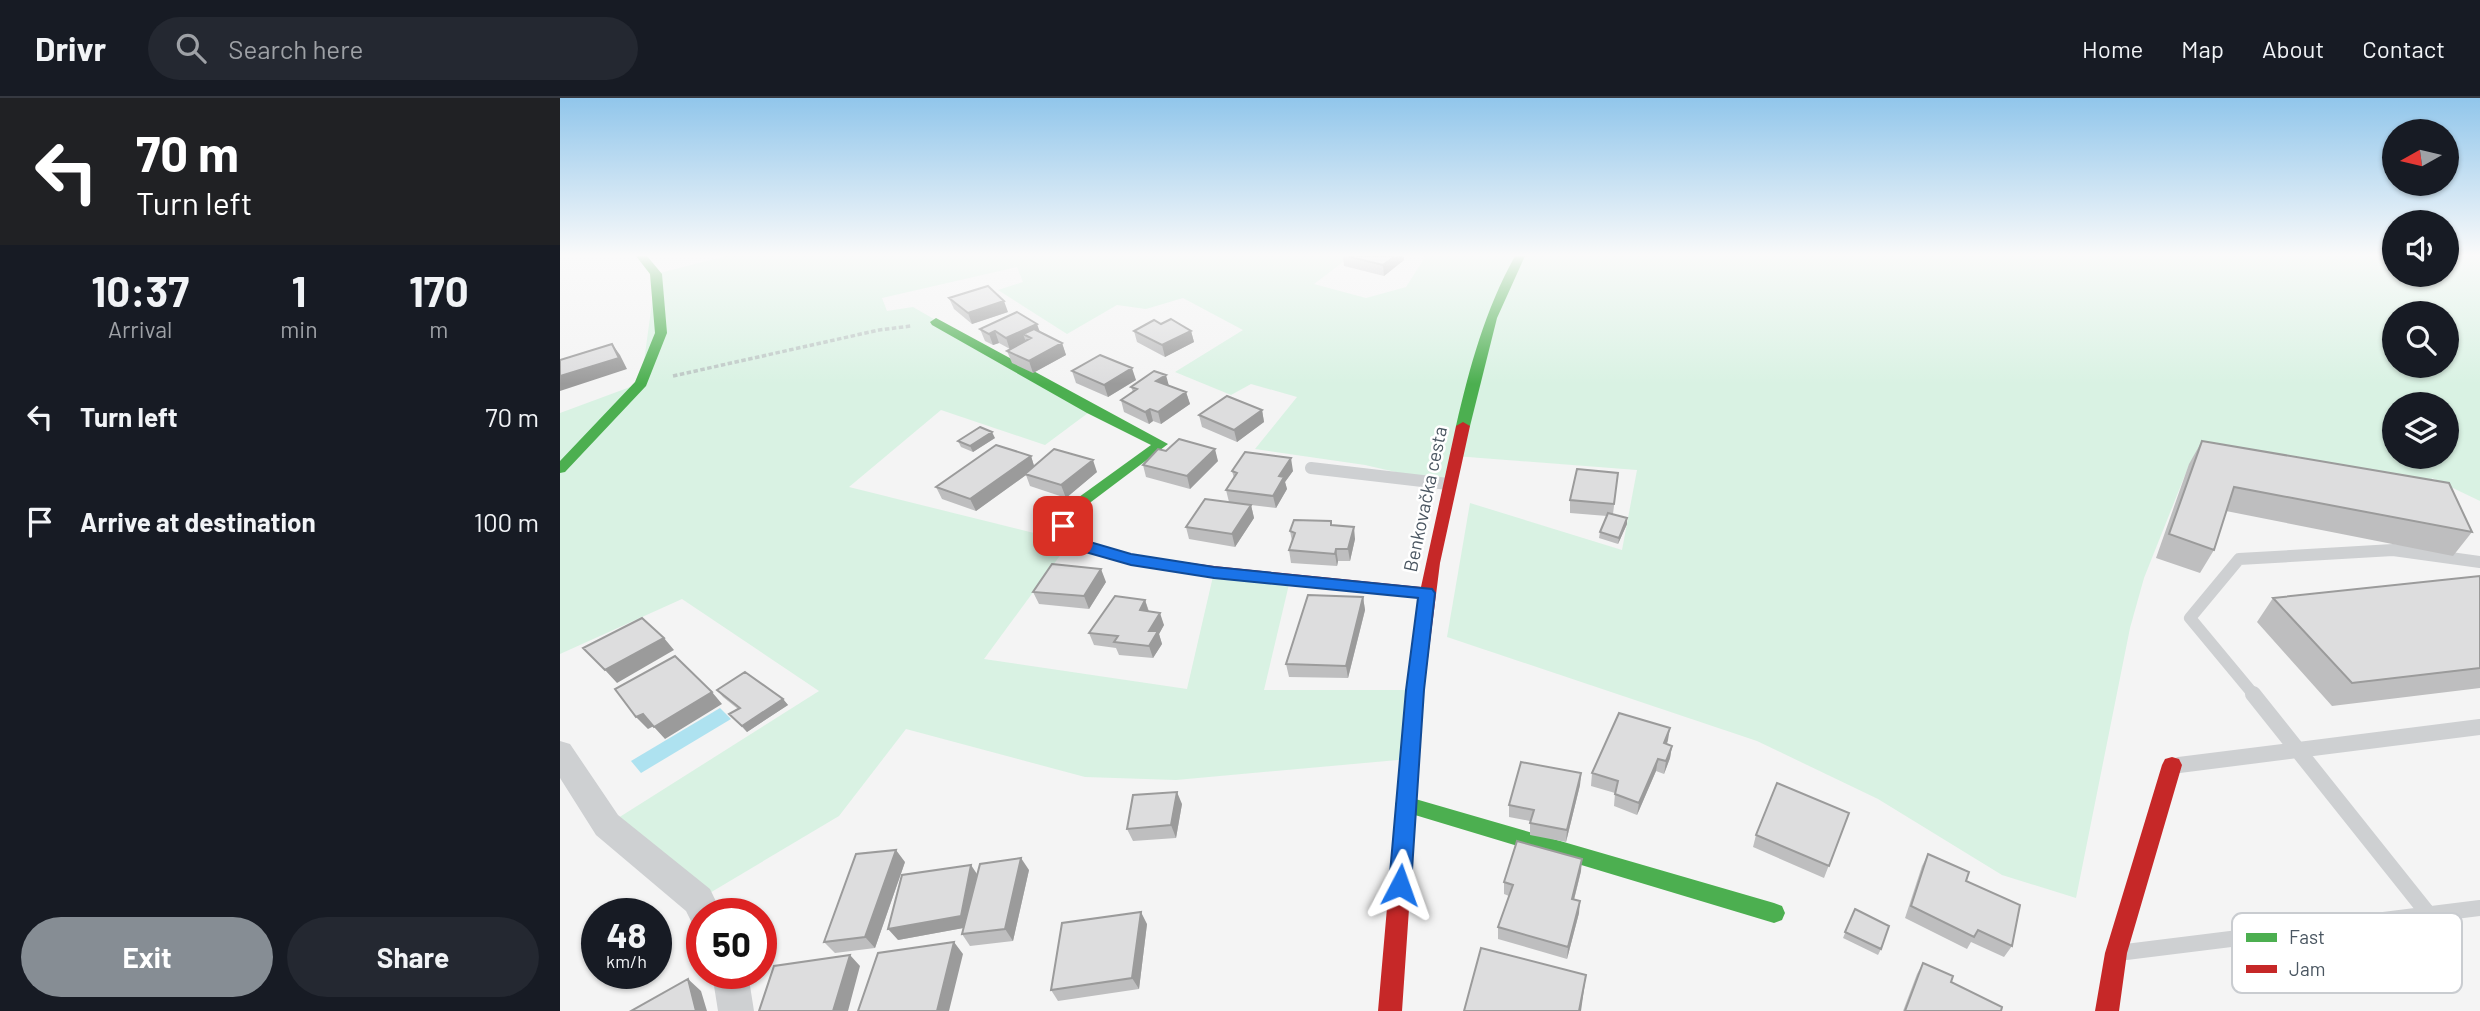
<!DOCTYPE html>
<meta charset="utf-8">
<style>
body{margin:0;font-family:Barlow,sans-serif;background:#242831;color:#f1f3f6;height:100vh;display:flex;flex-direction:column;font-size:26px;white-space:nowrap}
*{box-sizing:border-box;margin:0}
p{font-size:23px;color:#9ea1a6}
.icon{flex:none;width:38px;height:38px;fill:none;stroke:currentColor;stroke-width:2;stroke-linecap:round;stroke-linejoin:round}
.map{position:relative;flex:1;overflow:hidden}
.side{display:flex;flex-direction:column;background:#171b24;width:560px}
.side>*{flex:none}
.banner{background:#202124;color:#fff;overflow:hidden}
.needle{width:46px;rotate:262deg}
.buttons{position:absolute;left:1822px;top:21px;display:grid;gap:14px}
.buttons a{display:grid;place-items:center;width:77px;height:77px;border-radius:50%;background:#171b24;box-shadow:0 2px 5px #0004;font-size:35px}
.speed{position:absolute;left:21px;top:800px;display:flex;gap:14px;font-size:35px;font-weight:700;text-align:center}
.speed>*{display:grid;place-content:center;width:91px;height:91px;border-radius:50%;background:#171b24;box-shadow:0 2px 5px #0004;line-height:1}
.speed small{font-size:18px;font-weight:400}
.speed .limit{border:10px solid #d22;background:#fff;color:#111}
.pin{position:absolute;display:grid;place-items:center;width:60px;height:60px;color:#fff;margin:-30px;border-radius:14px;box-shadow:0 4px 10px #0006}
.me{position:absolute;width:77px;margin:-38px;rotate:4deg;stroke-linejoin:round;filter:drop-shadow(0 0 5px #0008)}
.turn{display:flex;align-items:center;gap:24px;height:147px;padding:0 21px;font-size:32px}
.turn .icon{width:91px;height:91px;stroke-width:2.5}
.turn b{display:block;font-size:49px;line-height:60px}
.eta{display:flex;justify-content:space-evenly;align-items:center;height:119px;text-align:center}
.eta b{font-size:42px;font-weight:700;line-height:49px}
.cta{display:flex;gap:14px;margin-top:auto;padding:14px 21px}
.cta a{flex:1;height:80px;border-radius:42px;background:#868d94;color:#fff;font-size:28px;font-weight:700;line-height:80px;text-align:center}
.cta a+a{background:#242831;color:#f1f3f6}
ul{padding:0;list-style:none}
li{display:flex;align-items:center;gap:21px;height:105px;padding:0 21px}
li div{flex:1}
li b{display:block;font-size:26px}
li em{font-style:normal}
header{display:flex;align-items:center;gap:42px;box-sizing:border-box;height:98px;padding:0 35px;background:#171b24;border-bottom:2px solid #363941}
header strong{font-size:33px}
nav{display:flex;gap:38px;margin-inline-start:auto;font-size:24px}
.search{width:490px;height:63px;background:#242831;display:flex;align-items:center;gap:18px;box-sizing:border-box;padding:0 24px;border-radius:38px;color:#9ea1a6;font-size:26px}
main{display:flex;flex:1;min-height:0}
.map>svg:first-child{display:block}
.green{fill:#d9f2e3;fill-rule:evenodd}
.water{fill:#aee2f0}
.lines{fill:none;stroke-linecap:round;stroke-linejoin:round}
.path{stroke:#bcc7c4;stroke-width:3.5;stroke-dasharray:4.5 2.5;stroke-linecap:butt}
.lane-far1{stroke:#ced0d2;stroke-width:12}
.lane{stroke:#ced0d2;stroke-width:16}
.street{fill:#ced0d2;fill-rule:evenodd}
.fast{fill:#4caf50;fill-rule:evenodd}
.jam{fill:#c62828;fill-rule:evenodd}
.wall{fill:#bebebf}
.shaded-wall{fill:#9b9b9b}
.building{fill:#ddddde;stroke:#9b9b9b;stroke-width:2}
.route{fill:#1a73e8;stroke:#114b97;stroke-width:2}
.labels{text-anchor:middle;stroke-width:5;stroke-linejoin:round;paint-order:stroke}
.street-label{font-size:19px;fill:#4a5661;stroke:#fff}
.key{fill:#fff;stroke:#c9ccd0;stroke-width:2}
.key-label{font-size:19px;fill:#4a5661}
</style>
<header>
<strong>Drivr</strong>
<div class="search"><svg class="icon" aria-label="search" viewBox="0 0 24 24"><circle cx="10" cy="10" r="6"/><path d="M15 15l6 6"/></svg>Search here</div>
<nav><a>Home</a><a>Map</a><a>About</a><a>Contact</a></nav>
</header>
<main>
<section class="side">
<div class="banner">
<div class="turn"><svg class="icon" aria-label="left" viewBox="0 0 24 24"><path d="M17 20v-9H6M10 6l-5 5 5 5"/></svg><div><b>70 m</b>Turn left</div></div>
</div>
<div class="eta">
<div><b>10:37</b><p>Arrival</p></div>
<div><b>1</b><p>min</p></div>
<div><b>170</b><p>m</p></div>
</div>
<ul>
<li><svg class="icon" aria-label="left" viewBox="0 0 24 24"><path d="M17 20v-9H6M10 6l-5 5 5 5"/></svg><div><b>Turn left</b></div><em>70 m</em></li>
<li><svg class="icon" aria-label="arrive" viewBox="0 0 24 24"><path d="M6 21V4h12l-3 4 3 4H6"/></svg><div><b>Arrive at destination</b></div><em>100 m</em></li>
</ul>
<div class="cta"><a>Exit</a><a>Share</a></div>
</section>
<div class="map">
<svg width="1920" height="913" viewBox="0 0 1920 913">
<rect width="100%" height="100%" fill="#f4f4f4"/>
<path class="green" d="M166 158H791L754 186 806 200 846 189 865 159 862 158H1834V177H1886L1887 158H1920V403L1872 380 1871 408 1629 367 1584 480 1570 530 1516 800 1442 777 1318 701 1197 643 887 539 910 405 1062 452 1077 372 895 358 888 386 805 367 695 351 737 299 691 286 671 297 615 274 683 232 623 200 586 211 557 207 507 236 438 192 463 184 457 169 322 200 327 213 353 209 532 312 485 347 381 312 289 389 510 444 424 561 627 591 654 474 730 482 704 592H855L849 661 616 682 525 679 346 631 279 718 138 802 47 727 259 593 122 501 0 556V315L81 285 96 176ZM1834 215H1886V268H1834ZM1834 306H1886V359H1834Z"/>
<path class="water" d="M160 610 171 621 81 675 71 663Z"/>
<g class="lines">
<path class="path" d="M113 278 319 232 351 228"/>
<path class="lane-far1" d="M751 370 888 386
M1694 597 1630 520 1679 461 1833 452 1920 464"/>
<path class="lane" d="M1693 596 1870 818
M1619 667 1920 629
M1566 854 1920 810"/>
<path class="street" d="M0 643 10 646 58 717 150 791 162 816H142V830L133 827 126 813 36 737 0 680Z
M152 875H188L194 913H158Z"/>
<path class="fast" d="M76 158H87L102 176 107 235 86 288 5 374 0 375V363L75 284 95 235 90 176Z
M955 158H965L937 220 910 328 903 332 898 331 896 328C910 268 925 212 955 158Z
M376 220 608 346 519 413 511 428 521 445 519 449 505 448 495 428 508 407 591 347 527 315 372 227 370 224Z
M845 698 1214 805 1222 808 1225 815 1222 822 1214 825 845 714 838 712 835 706 838 700Z"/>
<path class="jam" d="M903 324 910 328 880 465 864 592 842 913H818L846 592 859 500 654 480 571 467 507 449 505 445 513 440 571 457 654 468 861 489 896 328Z
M1612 659 1619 661 1622 667 1567 855 1559 913H1535L1545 855 1602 667 1605 661Z"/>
</g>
<path class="wall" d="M783 158H844V162L824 178 784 168Z
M389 200 448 214 412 226 394 211Z
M601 226 631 233 634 244 605 259 577 244 574 233Z
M420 231 479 234 502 245 506 257 473 275 452 265 447 253 450 251 439 245 433 247 425 243Z
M512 273 576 282 548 299 516 285Z
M609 288 626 294 630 306 601 326 593 323 589 326 564 314 561 302 573 294 571 289Z
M702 312 704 324 677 344 642 329 639 317Z
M435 340 413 354 401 349 398 343Z
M1642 343 1912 434 1893 458 1666 413 1654 452 1640 475 1596 460 1629 366Z
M471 358 474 368 537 374 506 400 470 388 466 377 416 413 382 401 376 389Z
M658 363 630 391 586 379 583 367Z
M672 373H733L725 384 727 391 716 410 691 407 694 420 675 449 629 441 626 429 669 404 666 392 674 380Z
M1058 375 1053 416 1067 426 1058 446 1039 440 1040 434 1047 418 1010 415V402Z
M771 423 772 427 795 441 790 463H778L777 468 731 465 729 452 732 443 730 433Z
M1920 478V590L1772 608 1697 524 1713 500Z
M546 484 529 511 479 506 473 494Z
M803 499 805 512 788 580 729 579 726 566Z
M585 502 589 513 604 527 599 536 602 546 593 560 559 557 556 550 534 547 529 535Z
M157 592 223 601 228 607 187 634 169 616 178 611 163 599Z
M1108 642 1107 646 1112 648 1110 660 1104 676 1096 673 1077 717 1054 708 1055 695 1031 688 1032 675Z
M1021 675 1020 687 1006 744 970 737V723L949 719V707Z
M622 706 616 740 573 743 567 731Z
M1289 715 1264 780 1193 749 1196 737Z
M1368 756 1406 783 1452 848 1444 859 1411 844 1407 851 1345 820 1362 768Z
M345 764 315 850 275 855 264 844Z
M469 772 453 843 410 848 402 836 403 830 338 842 418 776Z
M1021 773 1014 802 1019 815 1007 861 938 841V829L949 798 944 796V784Z
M1295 811 1321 851 1318 857 1283 840Z
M587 826 579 891 498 903 491 892Z
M1363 865 1391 884 1441 913H1343L1357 876Z"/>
<path class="shaded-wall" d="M835 158H844V162L824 178 823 167Z
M444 203 448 214 412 226 408 215Z
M477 226 481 237 463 236 466 244 450 252 446 240Z
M435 233 439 245 433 247 429 236Z
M631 233 634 244 605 259 602 247Z
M502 245 506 257 473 275 469 263Z
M52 246 60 257 67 271 0 293V278Z
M572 270 576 282 548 299 544 287Z
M606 277 609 288 596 283Z
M626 294 630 306 601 326 598 314Z
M590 311 593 323 589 326 585 314Z
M702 312 704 324 677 344 674 332Z
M432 334 435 340 413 354 410 348Z
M655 351 658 363 630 391 627 378Z
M471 358 475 371 465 376 466 377 416 413 410 401Z
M731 360 733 373 725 384 727 391 716 410 713 398 719 378Z
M533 362 537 374 506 400 501 387Z
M691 407 694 420 675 449 672 436Z
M1067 420V426L1058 446 1059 440Z
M794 429 795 441 790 463 788 451Z
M776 451 778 463 777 468 775 456Z
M541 471 546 484 529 511 524 498Z
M803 499 805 512 788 580 786 568Z
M585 502 589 515 580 512Z
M600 515 604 527 599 536 602 546 593 560 589 548V533Z
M104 540 114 552 57 585 45 572Z
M152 594 162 606 105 641 94 629Z
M223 601 228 607 187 634 182 628Z
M83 616 94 628 88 631 76 619Z
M1110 630 1108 642 1102 657 1104 645Z
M1112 648 1110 660 1104 676 1106 663Z
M1098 661 1096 673 1077 717 1079 705Z
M1021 675 1020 687 1006 744 1007 732Z
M617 694 622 706 616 740 611 727Z
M336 752 345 764 315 850 305 839Z
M461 760 469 772 453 843 445 831Z
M1022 761 1021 773 1011 813 1012 801Z
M411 767 419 779 409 829 338 842 328 831Z
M1020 803 1019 815 1007 861 1008 849Z
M581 814 587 826 579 891 572 880Z
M394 844 403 856 389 913H377Z
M290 857 300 868 288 913H273Z
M1026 877 1021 913H1019Z
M128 881 141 893 147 913H136Z"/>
<path class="building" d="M786 158H835L823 167Z
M428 188 444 203 408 215 389 200Z
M457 214 477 226 446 240 435 233 429 236 420 231Z
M611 221 631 233 602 247 574 233 594 222 601 226Z
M474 231 502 245 469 263 447 253 471 240 463 236Z
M52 246 59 260 0 278V262Z
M540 257 572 270 544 287 512 273Z
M594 273 606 277 596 283 626 294 598 314 590 311 585 314 561 302 577 291 571 289Z
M667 298 702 312 674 332 639 317Z
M420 329 432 334 410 348 398 343Z
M619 341 655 351 627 378 583 367 598 351 606 353Z
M1642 343 1889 385 1912 434 1674 389 1654 452 1609 436Z
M436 347 471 358 410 401 376 389Z
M494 351 533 362 501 387 465 376Z
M685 354 731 360 719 378 724 379 713 398 666 392 677 375 672 373Z
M1017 371 1058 375 1054 406 1010 402Z
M645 401 691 407 672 436 626 429Z
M1048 415 1067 420 1059 440 1040 434Z
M734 422 771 423V427L794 429 788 451H776L775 456 729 452 735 435 730 433Z
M492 466 541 471 524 498 473 494Z
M1920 478V570L1792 585 1713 500Z
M748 497 803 499 786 568 726 566Z
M555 498 585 502 580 512 600 515 589 533H598L589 548 554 544 558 538 529 535Z
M82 520 104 540 45 572 23 550Z
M115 558 152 594 94 629 83 616 76 619 55 591Z
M185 574 223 601 182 628 169 616 180 610 157 592Z
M1059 615 1110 630 1104 645 1112 648 1106 663 1098 661 1079 705 1055 696 1058 683 1032 675Z
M961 664 1021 675 1007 732 970 725 974 712 949 707Z
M1217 685 1289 715 1269 768 1196 737Z
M617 694 611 727 567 731 573 697Z
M957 743 1022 761 1012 801 1020 803 1008 849 938 829 953 787 944 784Z
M336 752 305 839 264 844 296 756Z
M1368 756 1409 774 1406 783 1460 807 1452 848 1418 832 1414 839 1351 808Z
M461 760 445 831 402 836 420 766Z
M411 767 401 818 328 831 342 777Z
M1295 811 1329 828 1321 851 1285 834Z
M581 814 572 880 491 892 502 825Z
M394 844 377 913H298L318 855Z
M921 850 1026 877 1019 913H904Z
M290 857 273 913H199L214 868Z
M1363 865 1393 878 1391 884 1442 909 1441 913H1345Z
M128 881 136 913H71Z"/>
<linearGradient id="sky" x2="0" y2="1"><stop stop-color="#91c6eb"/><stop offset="0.55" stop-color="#fafafa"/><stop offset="1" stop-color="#fafafa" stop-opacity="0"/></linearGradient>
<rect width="1920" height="286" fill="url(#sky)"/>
<path class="route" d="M503 423 508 425 516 440 571 456 654 469 872 491 875 495 864 592 851 787 848 794 840 797 832 794 829 787 846 592 858 500 654 480 571 467 504 448 495 428Z"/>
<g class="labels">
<g class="street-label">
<text transform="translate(865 401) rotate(-78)" y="7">Benkovačka cesta</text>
</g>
</g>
<rect x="1672" y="815" width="230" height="80" rx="10" class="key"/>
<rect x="1686" y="835" width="31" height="9" fill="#4caf50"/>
<rect x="1686" y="867" width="31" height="8" fill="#c62828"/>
<g class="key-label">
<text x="1729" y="846">Fast</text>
<text x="1729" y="878">Jam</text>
</g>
</svg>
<div class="buttons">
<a><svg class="needle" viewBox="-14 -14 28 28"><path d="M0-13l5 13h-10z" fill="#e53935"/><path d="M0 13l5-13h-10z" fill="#9ea1a6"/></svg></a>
<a><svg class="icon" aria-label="sound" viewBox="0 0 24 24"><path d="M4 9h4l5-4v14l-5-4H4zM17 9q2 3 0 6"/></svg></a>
<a><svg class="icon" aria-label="search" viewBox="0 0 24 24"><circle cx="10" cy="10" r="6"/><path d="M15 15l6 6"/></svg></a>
<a><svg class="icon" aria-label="layers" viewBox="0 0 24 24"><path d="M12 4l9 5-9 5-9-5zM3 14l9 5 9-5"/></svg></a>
</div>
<div class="speed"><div>48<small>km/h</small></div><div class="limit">50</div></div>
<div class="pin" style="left:503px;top:428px;background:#d93025"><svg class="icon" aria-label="arrive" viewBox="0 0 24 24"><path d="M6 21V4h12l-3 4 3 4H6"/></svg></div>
<svg class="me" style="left:840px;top:787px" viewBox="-20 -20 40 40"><path d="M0-17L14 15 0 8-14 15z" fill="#1a73e8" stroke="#fff" stroke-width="4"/></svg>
</div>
</main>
